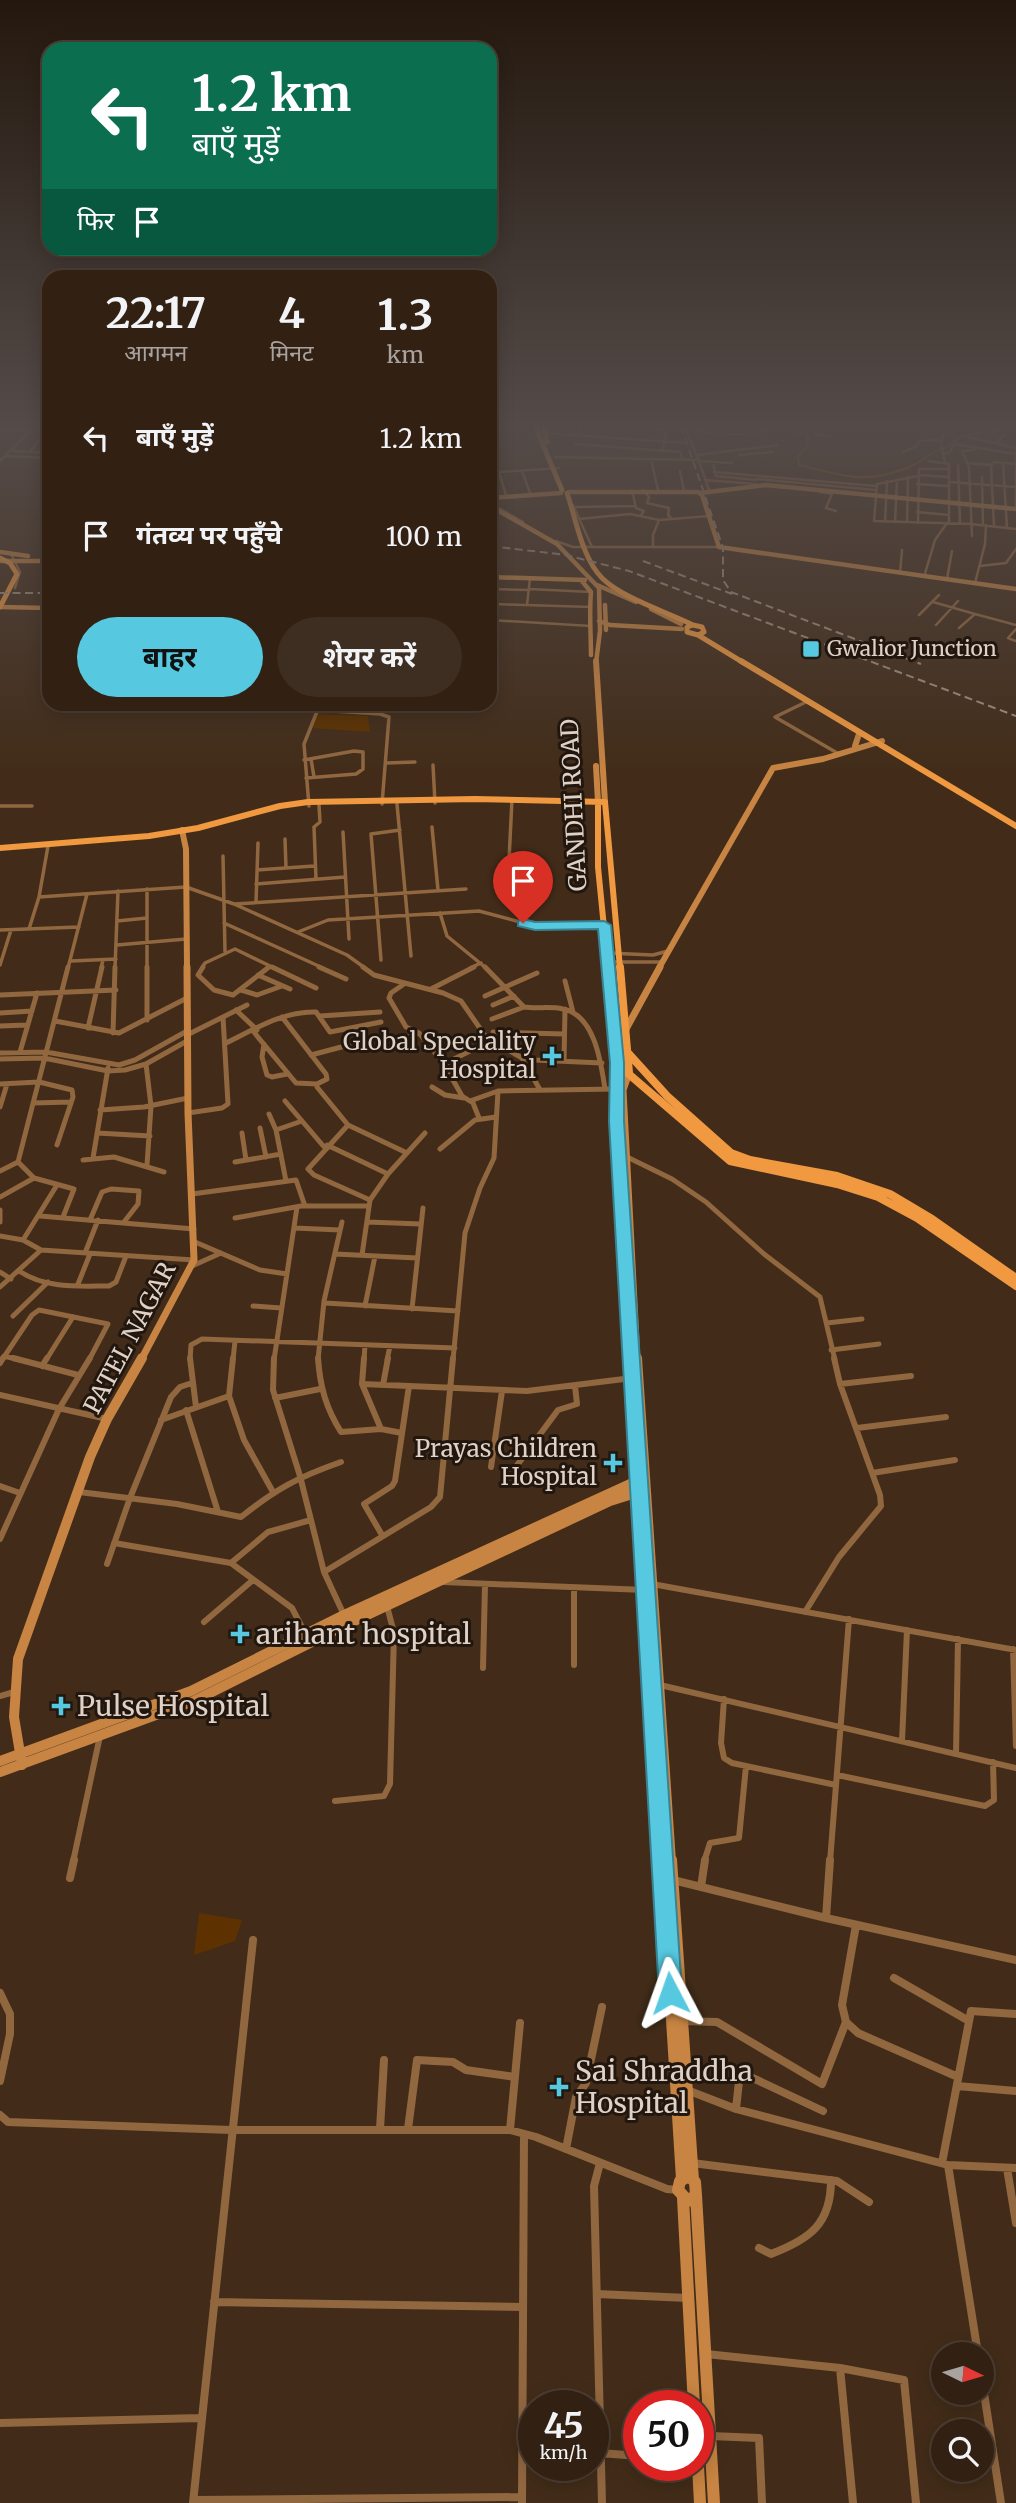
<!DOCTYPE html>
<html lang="hi">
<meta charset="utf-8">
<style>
body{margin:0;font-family:Merriweather,"Noto Sans Devanagari",serif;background:#3d2e21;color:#f1f3f6;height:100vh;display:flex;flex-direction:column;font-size:26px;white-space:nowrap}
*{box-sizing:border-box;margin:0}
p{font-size:23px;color:#a8a3a0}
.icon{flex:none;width:38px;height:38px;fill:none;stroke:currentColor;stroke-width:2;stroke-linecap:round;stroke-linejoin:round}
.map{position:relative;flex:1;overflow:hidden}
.drawer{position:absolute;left:42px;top:270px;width:455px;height:441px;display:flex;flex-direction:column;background:#322113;border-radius:21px;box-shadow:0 4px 18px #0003,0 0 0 2px #4d3e33}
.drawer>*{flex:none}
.banner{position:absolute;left:42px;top:42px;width:455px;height:214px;border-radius:21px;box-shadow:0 4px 18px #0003,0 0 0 2px #4d3e33;background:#0b6e4f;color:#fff;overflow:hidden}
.needle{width:46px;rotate:95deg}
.fabs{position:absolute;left:931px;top:2342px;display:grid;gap:14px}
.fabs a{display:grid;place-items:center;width:63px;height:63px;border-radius:50%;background:#322113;box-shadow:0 4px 18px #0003,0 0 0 2px #4d3e33;font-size:35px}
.speed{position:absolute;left:518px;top:2390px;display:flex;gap:14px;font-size:35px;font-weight:700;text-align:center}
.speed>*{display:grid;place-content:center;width:91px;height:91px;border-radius:50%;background:#322113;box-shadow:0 4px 18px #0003,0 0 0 2px #4d3e33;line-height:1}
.speed small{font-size:18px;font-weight:400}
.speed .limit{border:10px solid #d22;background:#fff;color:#111}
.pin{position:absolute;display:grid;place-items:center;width:60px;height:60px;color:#fff;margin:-72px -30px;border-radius:50% 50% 50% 0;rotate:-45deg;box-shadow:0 0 7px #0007}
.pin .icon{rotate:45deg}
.me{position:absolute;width:77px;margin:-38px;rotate:356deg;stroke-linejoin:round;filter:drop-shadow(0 0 5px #0008)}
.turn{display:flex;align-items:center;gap:24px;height:147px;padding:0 35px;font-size:32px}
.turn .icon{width:91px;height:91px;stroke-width:2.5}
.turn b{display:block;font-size:49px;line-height:60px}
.then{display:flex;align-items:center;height:66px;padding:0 35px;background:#0003;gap:14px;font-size:26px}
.eta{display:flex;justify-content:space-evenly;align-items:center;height:119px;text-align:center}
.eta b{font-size:42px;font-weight:700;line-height:49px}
.primary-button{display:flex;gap:14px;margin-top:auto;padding:14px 35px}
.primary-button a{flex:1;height:80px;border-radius:42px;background:#56c9e0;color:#111;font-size:28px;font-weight:700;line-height:80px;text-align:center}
.primary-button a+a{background:#3d2e21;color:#f1f3f6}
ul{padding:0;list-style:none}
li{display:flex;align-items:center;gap:21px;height:98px;padding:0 35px}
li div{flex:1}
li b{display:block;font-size:26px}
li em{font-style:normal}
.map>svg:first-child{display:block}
.green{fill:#5d3200}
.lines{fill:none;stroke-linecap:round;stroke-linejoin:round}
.stream{stroke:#90540b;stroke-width:2}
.street-far4{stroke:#916740;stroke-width:2.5}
.street-far3{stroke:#916740;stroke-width:3.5}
.street-far2{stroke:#916740;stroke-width:5}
.street-far1{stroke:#916740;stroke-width:6}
.street{stroke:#916740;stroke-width:8}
.secondary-far4{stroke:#c78442;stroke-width:4.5}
.secondary-far3{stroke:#c78442;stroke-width:6}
.secondary-far2{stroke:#c78442;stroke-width:7}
.secondary-far1{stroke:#c78442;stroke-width:10}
.secondary{stroke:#c78442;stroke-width:12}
.primary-far2{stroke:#f09940;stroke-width:5}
.primary-far1{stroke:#f09940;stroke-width:6}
.primary{stroke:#f09940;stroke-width:8}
.rail{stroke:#a08e80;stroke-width:2;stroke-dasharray:8 4.5;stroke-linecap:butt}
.route{fill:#56c9e0;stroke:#388392;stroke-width:2}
.poi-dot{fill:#56c9e0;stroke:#21170f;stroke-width:2.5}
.labels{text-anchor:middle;stroke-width:6;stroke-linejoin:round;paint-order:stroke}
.far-poi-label{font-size:21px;fill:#dfd1c5;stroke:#21170f;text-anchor:start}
.street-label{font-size:24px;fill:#dfd1c5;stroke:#21170f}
.poi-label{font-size:24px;fill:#dfd1c5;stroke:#21170f;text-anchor:end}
.near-poi-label{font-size:28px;fill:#dfd1c5;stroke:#21170f;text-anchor:start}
</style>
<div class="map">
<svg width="1016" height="2503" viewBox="0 0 1016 2503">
<rect width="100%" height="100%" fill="#422c19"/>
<path class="green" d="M316 714 368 716 370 732 312 728Z
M199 1913 242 1920 235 1941 194 1955Z"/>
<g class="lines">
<path class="stream" d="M668 423C691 431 716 435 740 434 764 432 784 426 807 435L808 445 798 456 799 465C842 475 863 485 907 468 921 463 931 450 946 448 963 430 993 431 1016 430"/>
<path class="street-far4" d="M36 423 31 430 49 431
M683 423 697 456
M722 423 746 428
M765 423 808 427
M926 423 955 428 989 423
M703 424 723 427
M807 424 816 434 830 436
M988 424 1006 423
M615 426 667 430 662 451
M914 428 917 423
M0 431H28
M544 433 685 443
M578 433 582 423
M968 437 1016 448
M997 443 1004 435
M575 444 681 452 682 459
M1016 450V507
M13 451 49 453
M30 452 46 431
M903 452 917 446 919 441 942 440
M943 453H949L955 444 1015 454
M739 455 774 452
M7 456 49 458
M555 457 697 460
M651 459 658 490
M0 461 31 430
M698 461 732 463
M928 461 949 464V523
M713 462 716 476 756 480
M945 463 941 442 946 427
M967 463 991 465
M1003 463 1007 528
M958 465 960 523
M522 471 530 493
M680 471 684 491
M714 472 876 486
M918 475 949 477
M918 476 877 484 874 521 971 524 1016 529
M982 477 983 525
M756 479 876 490
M705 480 756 484
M949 482 1016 487
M917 484 948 486
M632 490 636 508 644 511 641 515
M643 490 649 497 647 503 669 508 668 515 671 518
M820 492 832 494 826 508 836 511
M710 493 697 455 778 445
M506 495 499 472 559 468
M490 503 523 522
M573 505 592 547
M574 507 635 506
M917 512 949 515
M579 519 630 514 659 520 709 516
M885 522 887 481
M895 522 897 480
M907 522 908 477
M918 523 919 469H949
M994 526 991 465 995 462 1015 464
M972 536 969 467 962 451 974 450 976 447
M556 541 573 547H719
M653 547V535L659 520
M11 554 20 572 15 588
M980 566 1006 563 1016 549
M900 573 902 550
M924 577 935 540 947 523
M947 579 952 551
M975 583 985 544 986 525
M490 589 528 590
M529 589 591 592
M933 602 975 614
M490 604 591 607
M527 605 530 578
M919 615 939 595
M490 620 591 626
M936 625 958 601
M959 628 975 614 1016 625
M1016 629 1008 638 1016 641"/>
<path class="street-far3" d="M806 702 775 717 839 754
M261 706 295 711
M317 710 380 714 389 717 382 804
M311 759 314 777
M304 760 354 751 363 752V769L356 774 306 778
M386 763 415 762
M433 765 435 803
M397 804 411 956
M0 806H32
M309 806 304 744 320 704
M432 827 438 890
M343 832 349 939
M285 839 286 868
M223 856 225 952
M257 870 314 866
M316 879 314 827 320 822 319 805
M508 881 512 799
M500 882 510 881V887
M256 884 345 877
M147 889V968
M39 897 186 887 234 904 347 955 365 968
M256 902 258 843
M235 904 466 889
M440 913 447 936 486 968
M117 921 147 918
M224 923 323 968
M29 929 39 897 48 846
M0 930 79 927
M298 932 328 920 479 911 535 926 604 925
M117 945 186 939
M607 953 653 955 668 951
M381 960 371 834 400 830
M71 961 116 959
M608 962H662
M0 965 11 930
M270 966 275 968
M68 968 87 894
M101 968 103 960
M115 968 118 891
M202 968 205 963 235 949 270 966
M267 968 270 966
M470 968 481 963"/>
<path class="street-far2" d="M147 967V1020
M203 967 198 975 214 990 233 995 269 967
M272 967 316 988
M319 967 346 979
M363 967 374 975 443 993 461 1001 486 1037 522 1058 539 1088
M485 967 524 1007C537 1009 550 1006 563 1009 595 1015 601 1063 605 1089
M258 975 290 989
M565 981 573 1012
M404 984 391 993 389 998 406 1027 419 1033 444 1064 462 1096 473 1103 479 1118
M431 989 474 967
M241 990 257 995 282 986
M0 995 116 990
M485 996 537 973
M493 1005 514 996
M236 1010 257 1030
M0 1013 32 1011
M320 1016 380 1012
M282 1017 326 1074 327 1079 317 1084V1087L348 1125 407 1153
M492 1019 524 1007
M55 1021 119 1033 187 998
M0 1026 27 1025
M88 1028 102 967
M253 1031 296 1083 317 1084
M493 1032 564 1034
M113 1033 115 967
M187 1035 247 1005
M396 1040 419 1033
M226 1043C255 1029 283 1011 316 1012L330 1032 381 1022
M264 1044 262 1057 267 1075 272 1077 287 1074
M20 1052 37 993
M0 1053 46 1052 119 1065 135 1060 187 1031
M311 1055 349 1045
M0 1059 44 1058 108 1071 125 1070 146 1064 187 1041
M534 1060 602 1063
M564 1061 565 1009
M146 1064 151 1106 147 1165
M444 1064 490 1041
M0 1084 39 1082 72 1090 73 1097 57 1145
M432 1087 445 1095 464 1098
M285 1101 325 1148
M470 1101 498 1091
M33 1103 71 1102
M0 1107 7 1084
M100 1110 144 1107 188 1098
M188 1113 222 1108 228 1104 223 1017
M269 1114 276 1130 286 1181
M348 1125 308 1169 314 1175 370 1200
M260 1128 266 1157
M276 1130 302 1121
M97 1133 150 1136
M242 1133 246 1160
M327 1145 388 1174
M440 1149 475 1120 496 1117
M625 1156 672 1179 706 1202 764 1254 820 1297 835 1360
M93 1158 108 1068
M83 1160 114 1157 164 1172
M235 1162 281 1154
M0 1171 18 1162
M192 1194 296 1180 305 1206
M0 1197 34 1178
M0 1210V1222
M40 1216 194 1229
M63 1217 74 1189 34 1178 18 1162 68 967
M235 1218 301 1206H368
M90 1220 102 1192 111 1189 139 1191 138 1204 124 1222
M367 1222 421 1224
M294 1228 340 1230
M0 1236 23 1240 41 1250 194 1260
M23 1240 57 1185
M195 1242 260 1270 287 1274
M85 1253 98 1220
M335 1254 417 1258
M362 1255 370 1200 388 1174 425 1133
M192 1266 221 1253
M19 1271C46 1289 78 1286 109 1286L116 1282 126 1256
M0 1272 11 1279
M78 1284 90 1254
M0 1287 41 1250
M325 1303 458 1311
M253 1306 281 1308
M365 1306 375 1256
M412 1309 423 1208
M13 1316 48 1282
M827 1323 862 1319
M831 1350 879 1344
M4 1356 20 1360
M2 1360 32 1315 39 1310 108 1324 89 1360
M46 1360 73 1317
M190 1360 191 1345 202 1339 455 1348
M233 1360 235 1341
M274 1360 297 1207
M318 1360 324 1301 342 1222
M364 1360 365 1345
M387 1360 390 1346
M453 1360 465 1233 480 1188 494 1158 498 1091 615 1089"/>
<path class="street-far1" d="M13 1358 78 1375
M190 1358 196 1407
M233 1358 229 1396 244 1440 273 1492
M274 1358 273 1390 300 1476 324 1572 344 1615
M318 1358C320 1387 326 1408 341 1432L381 1429 402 1433
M364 1358 362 1384 381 1429
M0 1363 3 1358
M42 1366 47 1358
M362 1384 527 1391 632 1378
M840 1384 911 1376
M383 1385 388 1358
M0 1395 107 1419
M275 1398 320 1389
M186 1410 218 1512
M161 1420 229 1396
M857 1428 946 1417
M491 1467 502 1391
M515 1468 558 1410 577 1404 575 1386
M872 1473 955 1460
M0 1486 20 1493
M79 1492 177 1504 241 1517C276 1489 298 1477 341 1462
M382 1535 364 1504 392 1486 395 1481 409 1386
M0 1539 59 1409 90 1358
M114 1543 231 1563 292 1608 306 1635
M231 1563 268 1532 311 1520
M107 1564 130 1498 171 1397 180 1387 192 1383
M324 1572 431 1507 440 1497 453 1358
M443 1582 645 1590
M652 1584 1016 1650
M574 1588V1665
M805 1612 839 1557 881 1506 880 1495 840 1384 834 1358
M204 1622 253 1580
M1013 1649 1016 1746
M483 1668 485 1585
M660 1685 1016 1768
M0 1696 14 1692
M724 1699 721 1743 724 1758 732 1763 836 1785
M902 1741 907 1630
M956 1754 958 1639
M837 1775 985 1806 994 1800 993 1762
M335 1801 384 1796 390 1784 394 1633 387 1606
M73 1862 100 1736
M704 1862 710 1843 739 1838 746 1766
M830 1862 849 1619"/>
<path class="street" d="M70 1878 74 1860
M673 1880 826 1918 1016 1960
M701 1887 705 1860
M826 1918 830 1860
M856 1925 842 2005 846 2022 858 2033 958 2077
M894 1978 969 2021
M0 1993 10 2014V2034L0 2081
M682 2021 717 2022 822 2084 846 2022
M957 2086 1016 2091
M687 2090 736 2109 948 2165 1016 2168
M736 2109 740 2072 823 2111
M0 2115 8 2122 231 2130H510L536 2137 667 2189 678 2190
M380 2129 384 2060
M408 2129 417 2060 453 2062 466 2070 515 2077
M510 2130 520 2023
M566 2149 576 2097 586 2083 602 2007
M600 2163 594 2186 602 2503
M692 2163 837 2181 869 2202
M942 2163 971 2011 1016 2014
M948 2165 978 2354
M1007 2168 1016 2223
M759 2248 771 2254C810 2239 831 2224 831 2180
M597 2294 688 2298
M214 2302 523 2307
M706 2354 840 2368 904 2380 916 2503
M840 2368 853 2503
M982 2380 1001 2503
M0 2423 201 2418
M711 2436 759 2438 762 2503
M600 2453 639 2456
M194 2500 522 2497
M193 2503 253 1940
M522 2503 524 2134"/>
<path class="secondary-far4" d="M569 492H698L702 495 719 547 1016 589
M700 493 766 485 1016 509
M490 498 561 493
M490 506 557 544 599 588 600 631 596 663
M0 552 28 556
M0 561H49
M490 577 585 580
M581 580 591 592C589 614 591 633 591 655
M597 585 636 602
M605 605 606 630
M0 607 49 608
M651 609 681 624
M599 621 610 625 682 629"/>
<path class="secondary-far3" d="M596 661 605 802
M855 746 859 734
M596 766 598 802
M182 830 186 849 187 968
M659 968 773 768 823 759 882 741"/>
<path class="secondary-far2" d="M626 1029 660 967
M617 1064 616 1121 631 1360
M629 1073 623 1090 637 1360
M141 1360 194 1260 188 1113 187 967"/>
<path class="secondary-far1" d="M631 1358 662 1862
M637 1358 671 1862
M0 1761 191 1691 344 1615 641 1479
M22 1765 14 1717 18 1659 90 1457 107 1419 142 1358
M0 1772 194 1701 348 1624 610 1501 642 1491"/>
<path class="secondary" d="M662 1860 682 2179
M671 1860 693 2180
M689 2176 695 2182 696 2195 688 2201 678 2190 680 2181Z
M696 2195 714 2503
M683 2198 694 2406
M698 2466 700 2503"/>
<path class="primary-far2" d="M537 423 538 433 562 490
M543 423 547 442
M567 493C576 519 582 558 602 578 622 598 667 612 693 625
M0 558 10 563 17 574 0 607
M693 625 702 627 704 632 698 635 687 632V627Z
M698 635 744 663"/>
<path class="primary-far1" d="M741 661 1016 826
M598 802V867L608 968
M0 848 149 836 198 828 280 806 308 802 475 799 605 802 620 968"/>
<path class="primary" d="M608 967 617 1064 730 1161 837 1184 878 1197 917 1218 1016 1286
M620 967 629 1073
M628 1053 667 1096 731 1153 750 1160 837 1176 890 1194 932 1219 1016 1278"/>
<path class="rail" d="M681 426 723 548V580L731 592 921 664
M490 546 566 555 629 571 1016 716
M643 561 732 594
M0 593H49"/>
</g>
<linearGradient id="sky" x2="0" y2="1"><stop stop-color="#24180e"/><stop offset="0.55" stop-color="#544b49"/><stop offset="1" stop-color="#544b49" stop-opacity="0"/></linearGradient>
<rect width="1016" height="773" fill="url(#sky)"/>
<path class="route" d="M523 919 535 922 604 921 611 925 624 1063V1121L682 1993 678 2001 670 2004 662 2001 659 1993 609 1121 610 1063 598 929 535 930 518 926V921Z"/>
<g class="poi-dot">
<rect x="802" y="640" width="18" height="18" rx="3.5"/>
<path d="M548.5 1045.5h7v7h7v7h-7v7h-7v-7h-7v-7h7z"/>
<path d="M609.5 1452.5h7v7h7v7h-7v7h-7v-7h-7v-7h7z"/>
<path d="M236.5 1623.5h7v7h7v7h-7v7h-7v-7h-7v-7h7z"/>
<path d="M57.5 1695.5h7v7h7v7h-7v7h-7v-7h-7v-7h7z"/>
<path d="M555.5 2076.5h7v7h7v7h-7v7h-7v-7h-7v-7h7z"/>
</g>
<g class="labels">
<g class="far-poi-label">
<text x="827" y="656">Gwalior Junction</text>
</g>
<g class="street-label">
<text transform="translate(574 805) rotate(-93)" y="8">GANDHI ROAD</text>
<text transform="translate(130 1338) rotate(-62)" y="8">PATEL NAGAR</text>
</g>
<g class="poi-label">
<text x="536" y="1050">Global Speciality<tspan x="536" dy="28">Hospital</tspan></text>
<text x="597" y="1457">Prayas Children<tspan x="597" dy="28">Hospital</tspan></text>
</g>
<g class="near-poi-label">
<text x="256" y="1644">arihant hospital</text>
<text x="77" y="1716">Pulse Hospital</text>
<text x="575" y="2081">Sai Shraddha<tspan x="575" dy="32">Hospital</tspan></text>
</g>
</g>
</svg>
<div class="fabs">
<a><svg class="needle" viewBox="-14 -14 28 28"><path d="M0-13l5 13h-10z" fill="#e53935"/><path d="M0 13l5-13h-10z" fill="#a8a3a0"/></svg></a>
<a><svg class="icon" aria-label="search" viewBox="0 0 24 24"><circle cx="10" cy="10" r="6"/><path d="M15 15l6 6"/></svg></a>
</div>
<div class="speed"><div>45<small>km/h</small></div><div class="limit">50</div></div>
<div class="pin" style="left:523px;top:923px;background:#d93025"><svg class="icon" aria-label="arrive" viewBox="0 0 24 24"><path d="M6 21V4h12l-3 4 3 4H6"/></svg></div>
<svg class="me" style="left:670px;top:1993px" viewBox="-20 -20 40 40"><path d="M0-17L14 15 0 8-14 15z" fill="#56c9e0" stroke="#fff" stroke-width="4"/></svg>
<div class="banner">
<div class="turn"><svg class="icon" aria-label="left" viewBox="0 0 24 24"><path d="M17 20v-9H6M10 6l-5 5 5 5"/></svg><div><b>1.2 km</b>बाएँ मुड़ें</div></div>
<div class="then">फिर<svg class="icon" aria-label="arrive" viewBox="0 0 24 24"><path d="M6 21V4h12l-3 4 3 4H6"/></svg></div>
</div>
<section class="drawer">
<div class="eta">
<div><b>22:17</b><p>आगमन</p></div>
<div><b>4</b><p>मिनट</p></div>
<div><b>1.3</b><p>km</p></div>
</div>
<ul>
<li><svg class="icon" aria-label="left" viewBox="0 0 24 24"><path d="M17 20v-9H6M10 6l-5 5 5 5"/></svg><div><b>बाएँ मुड़ें</b></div><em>1.2 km</em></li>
<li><svg class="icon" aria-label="arrive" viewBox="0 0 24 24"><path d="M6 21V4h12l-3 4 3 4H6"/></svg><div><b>गंतव्य पर पहुँचे</b></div><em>100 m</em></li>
</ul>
<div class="primary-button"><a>बाहर</a><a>शेयर करें</a></div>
</section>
</div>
